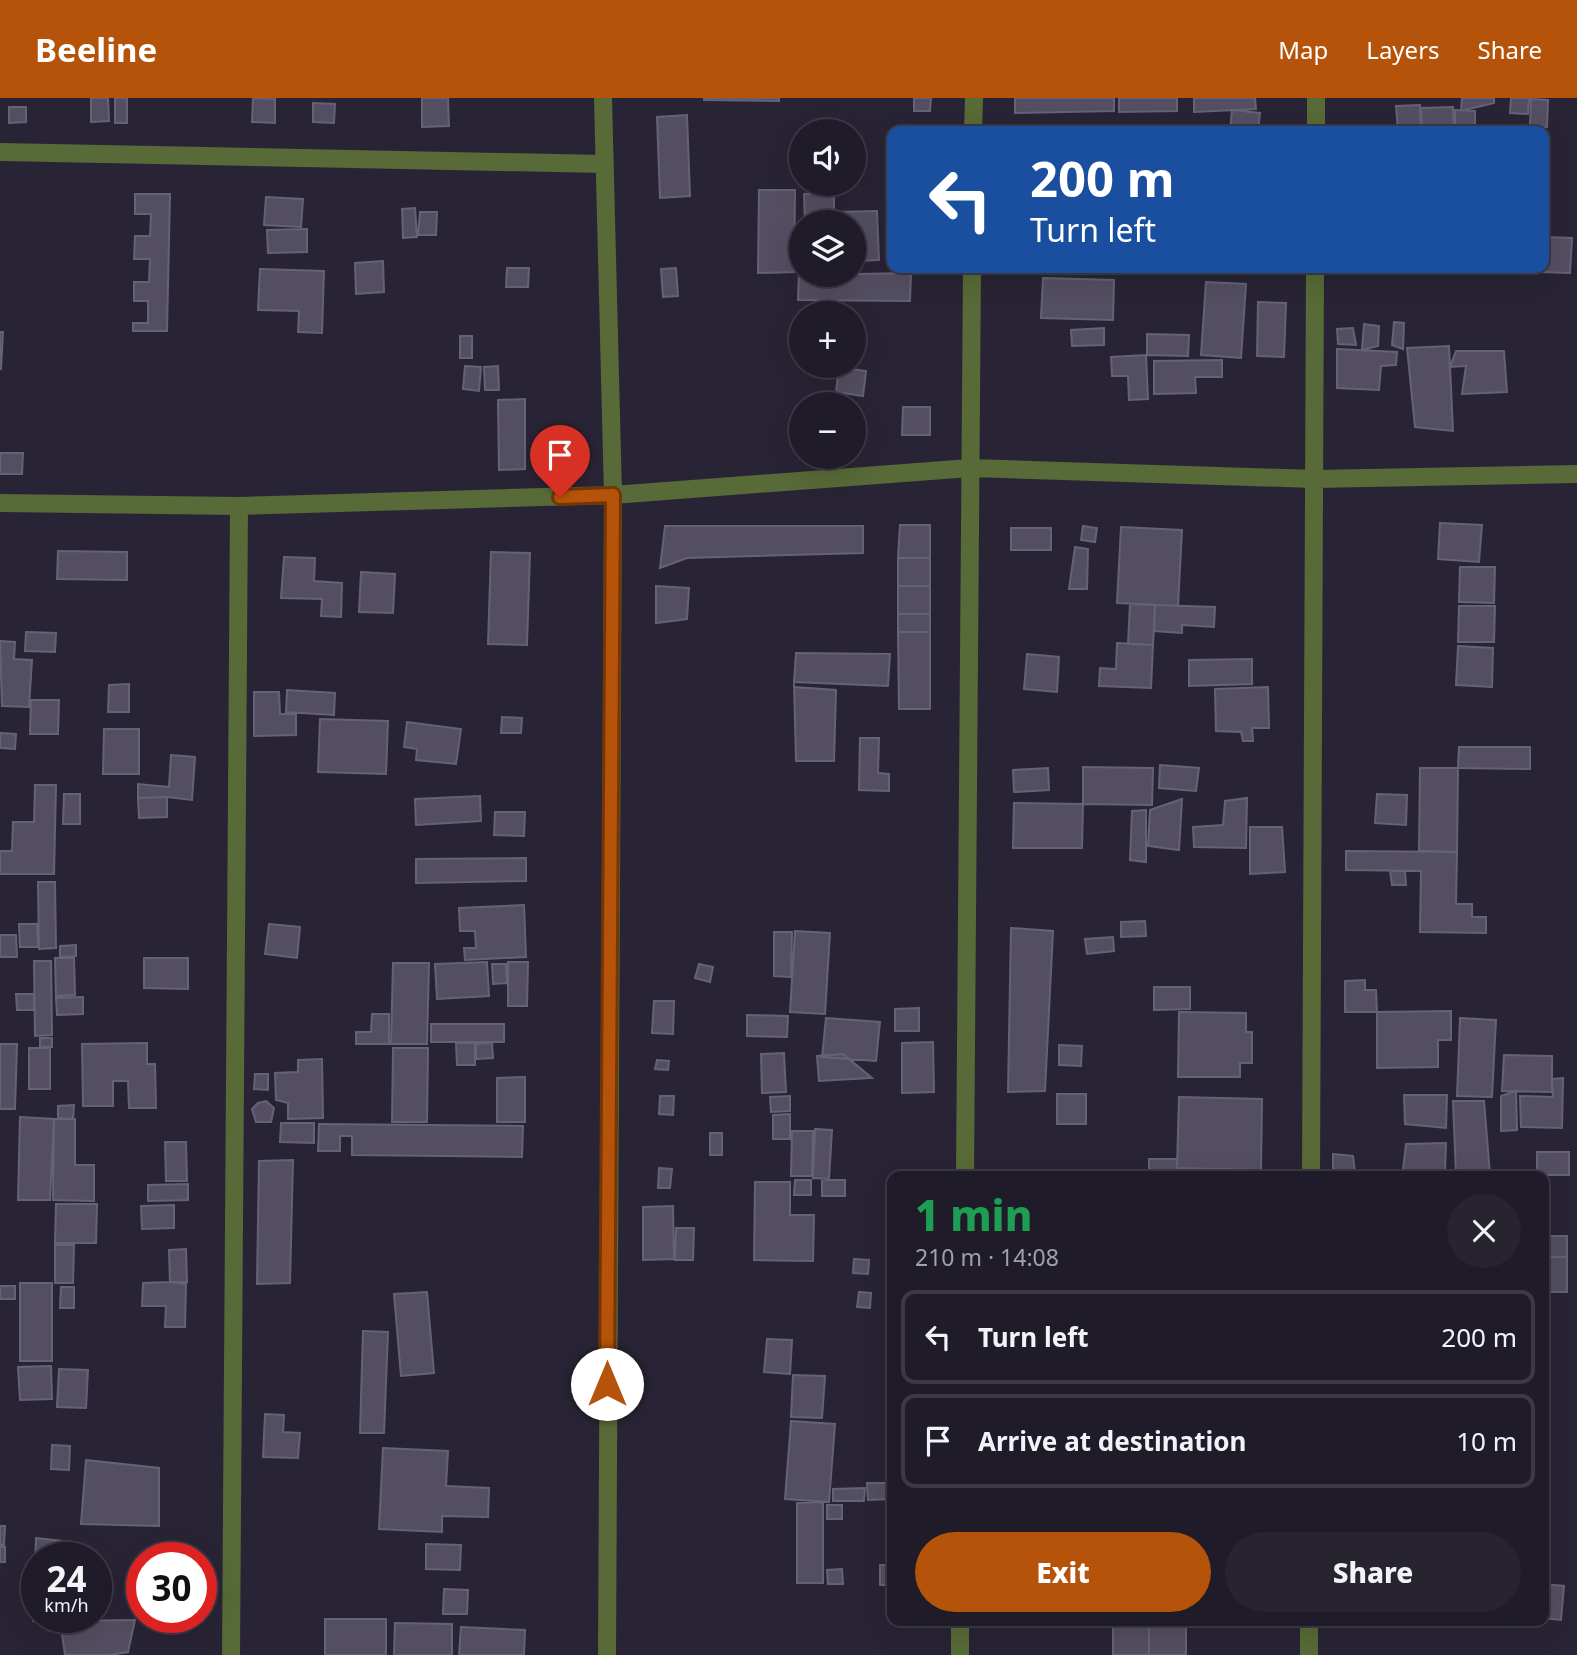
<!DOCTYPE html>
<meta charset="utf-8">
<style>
body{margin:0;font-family:"Noto Sans",sans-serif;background:#272430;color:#f1f3f6;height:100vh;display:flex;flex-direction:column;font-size:26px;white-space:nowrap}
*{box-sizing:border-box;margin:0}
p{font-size:23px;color:#a1a1a8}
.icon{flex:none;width:38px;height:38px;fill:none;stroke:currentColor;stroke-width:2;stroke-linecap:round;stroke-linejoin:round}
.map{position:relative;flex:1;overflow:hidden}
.side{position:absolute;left:887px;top:1073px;width:662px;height:455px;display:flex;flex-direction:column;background:#1f1b28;border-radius:14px;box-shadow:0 7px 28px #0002,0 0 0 2px #3c3945}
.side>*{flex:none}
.hud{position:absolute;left:887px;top:28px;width:662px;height:147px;border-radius:14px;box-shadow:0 7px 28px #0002,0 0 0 2px #3c3945;background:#1a4fa0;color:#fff;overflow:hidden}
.fabs{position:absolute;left:789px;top:21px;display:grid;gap:14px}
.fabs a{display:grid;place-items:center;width:77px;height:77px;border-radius:50%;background:#1f1b28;box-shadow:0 7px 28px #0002,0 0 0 2px #3c3945;font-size:35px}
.speed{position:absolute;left:21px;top:1444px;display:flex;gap:14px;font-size:35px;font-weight:700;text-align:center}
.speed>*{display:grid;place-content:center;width:91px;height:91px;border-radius:50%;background:#1f1b28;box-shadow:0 7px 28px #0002,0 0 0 2px #3c3945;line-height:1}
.speed small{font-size:18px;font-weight:400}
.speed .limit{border:10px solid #d22;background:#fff;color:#111}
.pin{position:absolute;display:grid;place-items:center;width:60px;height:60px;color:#fff;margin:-72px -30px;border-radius:50% 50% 50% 0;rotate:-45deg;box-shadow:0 0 7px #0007}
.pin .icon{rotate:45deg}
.me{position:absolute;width:77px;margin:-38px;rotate:0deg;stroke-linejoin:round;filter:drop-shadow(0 0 5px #0008)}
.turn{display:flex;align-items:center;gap:24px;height:147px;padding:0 28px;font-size:32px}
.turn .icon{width:91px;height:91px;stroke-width:2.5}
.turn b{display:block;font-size:49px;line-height:60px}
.round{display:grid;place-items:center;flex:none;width:74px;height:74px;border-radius:37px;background:#272430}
.head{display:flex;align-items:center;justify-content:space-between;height:119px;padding:0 28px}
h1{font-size:42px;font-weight:800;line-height:52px;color:#1e9e55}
.primary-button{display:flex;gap:14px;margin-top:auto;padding:14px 28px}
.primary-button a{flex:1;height:80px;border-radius:42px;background:#b45309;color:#fff;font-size:28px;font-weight:800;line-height:80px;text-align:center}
.primary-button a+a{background:#272430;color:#f1f3f6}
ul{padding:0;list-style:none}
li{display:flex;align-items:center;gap:21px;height:94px;margin:0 14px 10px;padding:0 14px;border:4px solid #3c3945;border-radius:14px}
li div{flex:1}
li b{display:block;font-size:26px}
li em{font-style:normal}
header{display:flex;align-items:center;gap:42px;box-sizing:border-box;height:98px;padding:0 35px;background:#b45309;color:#fff}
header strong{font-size:33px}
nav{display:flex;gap:38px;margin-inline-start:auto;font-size:24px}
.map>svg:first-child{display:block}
.building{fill:#534e61;stroke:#666275;stroke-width:2}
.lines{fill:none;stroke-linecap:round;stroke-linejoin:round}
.street{stroke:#576a37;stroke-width:18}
.route-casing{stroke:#753606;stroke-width:18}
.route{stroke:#b45309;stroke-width:12}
</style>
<header>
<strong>Beeline</strong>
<nav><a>Map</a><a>Layers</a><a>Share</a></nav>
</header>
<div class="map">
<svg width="1577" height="1557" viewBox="0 0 1577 1557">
<rect width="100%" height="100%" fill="#292435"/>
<path class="building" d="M91 0H108L109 23 91 24Z
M115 0H127V25H115Z
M253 0 275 1V25L252 24Z
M422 0H448L449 28 422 29Z
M704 0H779V3L704 2Z
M914 0H931L930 13H914Z
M1015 0H1114V13L1015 15Z
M1119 0H1177V13L1119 14Z
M1194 0H1255L1256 11 1194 14Z
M1462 0H1494V5L1461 13Z
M1511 0H1529L1528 16 1510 15Z
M1531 1 1548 2 1547 29 1530 28Z
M313 5 335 6 334 25 313 24Z
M1420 7 1421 32 1398 33 1396 8Z
M9 9H26V24L9 25Z
M1453 9 1454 33H1422L1421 10Z
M1232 12 1260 15 1258 33H1230Z
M1455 12 1475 13V33H1455Z
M687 17 690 98 660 100 657 19Z
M759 92H795L794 174 758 175Z
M834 95V114L877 113 879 162 854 163V124H805L804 96Z
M135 96H170L167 233H133V225H148V203H134V184H149L150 161H134L135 138H150L151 116H135Z
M266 99 303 101 301 129 264 127Z
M415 110 417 139 403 140 402 111Z
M420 114H437L436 137H418Z
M307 131V154L268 155 267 132Z
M1544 139 1572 140 1570 175 1476 172V170H1544Z
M383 163 384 194 356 196 355 165Z
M507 170H529L528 189H506Z
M676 170 678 198 663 199 661 171Z
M1160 170H1225V172Z
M1340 170H1353V175L1339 172Z
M1359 170H1377V174L1359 172Z
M1452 170H1475V173L1452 172Z
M260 171 324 173 322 235 298 234 299 213 258 212Z
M799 174H802V177L911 175 910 203 798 202Z
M1043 180 1114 182 1113 222 1041 220Z
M1206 184 1246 186 1241 260 1201 257Z
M1258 204 1286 205 1284 259 1257 258Z
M1394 224 1404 225 1403 251 1392 247Z
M1364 226 1379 228 1378 248 1362 252Z
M1104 230V247L1072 248 1071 232Z
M1353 230 1356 247 1338 246 1337 231Z
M0 234H3L1 271H0Z
M1147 236 1189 237 1188 258 1147 257Z
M460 238H472V260H460Z
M1449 248 1453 333 1415 329 1407 250Z
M1337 251 1397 254 1396 267 1381 268 1379 292 1337 290Z
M1456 253H1504L1507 294 1462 296 1466 268 1450 269Z
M1146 257 1148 301 1129 302 1128 278H1112L1111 259Z
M1222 262V279H1195L1196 295 1154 296V263Z
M465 268 481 269 479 293 463 291Z
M498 268 499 292H485L484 269Z
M839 269 866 273 863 298 836 294Z
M525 301V371L499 372 498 302Z
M903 309H930V337H902Z
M0 355H23L22 376H0Z
M1440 425 1482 427 1479 464 1438 461Z
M900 427H930V460H898Z
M665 428H863V455L687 460 660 470Z
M1083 428 1097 430 1095 444 1081 442Z
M1121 429 1182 432 1178 508 1117 505Z
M1011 430H1051V452H1011Z
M1075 449 1088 451 1087 491H1069Z
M58 453 127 454V482L57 481Z
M491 454 530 455 527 547 488 546Z
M284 459 315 460 314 483 342 485 341 519 321 518 322 501 281 500Z
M898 460H930V488H898Z
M1460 469H1495L1494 505 1459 504Z
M361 474 395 476 393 515 359 514Z
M656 488 689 490 687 521 656 525Z
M898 488H930V516H898Z
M1130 506 1155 507 1153 547 1128 546Z
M1155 507 1215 509 1214 529 1182 527V535L1154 533Z
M1459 508H1495L1494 544H1458Z
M898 516H930V534H898Z
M26 534 56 535 55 554 25 553Z
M898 534H930V611H899Z
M0 543 15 544 14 561 32 562 29 609 2 608Z
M1117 545 1153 547 1151 590 1099 588 1100 570 1116 571Z
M1458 548 1493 550 1492 589 1456 587Z
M796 555 890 556 888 588 794 584Z
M1027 556 1059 559 1057 594 1024 591Z
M1252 561V586L1189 588V562Z
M794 584V589L836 592 834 663H796Z
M129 586V614H108L109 587Z
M1268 589 1269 630H1252L1253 643H1243L1241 634 1216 633 1215 591Z
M287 592 335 595 334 617 286 614Z
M254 594H279L280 616H296V637L254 638Z
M31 602H59L58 636H30Z
M502 619 522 620 521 635H501Z
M320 621 388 623 386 676 318 674Z
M407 624 461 631 456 666 416 662 417 651 404 649Z
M104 631H139V676H103Z
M0 635 16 636 15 651 0 650Z
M860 640H879L878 675 889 676V693L859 692Z
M1459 649H1530V671L1458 670Z
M171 657 195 659 192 702 167 699 138 700V686L169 689Z
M1160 667 1199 670 1196 693 1159 690Z
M1083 669 1153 670 1152 707 1083 706Z
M1048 670 1049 692 1014 694 1013 672Z
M1420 670H1458L1457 754 1419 753Z
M35 687H56L54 776H0V753H12L13 724H34Z
M64 696H80V726H63Z
M1377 696 1407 697 1406 727 1375 725Z
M480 698 481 723 416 727 415 701Z
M167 699V719L139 720 138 700Z
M1247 700 1246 750 1194 749 1193 729 1223 727 1225 703Z
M1182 701 1179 752 1148 748 1150 712Z
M1014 705 1083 706 1082 750H1013Z
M1146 712V764L1130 762 1132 713Z
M495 714H525L524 738 494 737Z
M1250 729H1282L1285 774 1250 776Z
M1346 753 1457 754 1456 806H1472V819H1486V835L1420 834 1421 773 1346 772Z
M526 760V783L416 785V761Z
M1390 773H1405L1406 787H1392Z
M38 784H55L56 850 39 851Z
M524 807 526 859 465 862 464 850H476L475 833H460L459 810Z
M1145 823 1146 838 1121 839V824Z
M19 826H37L38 849H20Z
M269 826 300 829 297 860 265 856Z
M1011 830 1053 833 1045 993 1008 994Z
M795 833 830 835 825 916 790 914Z
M774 834H792L791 879 774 878Z
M0 837H16L17 859H0Z
M1113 839 1114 853 1087 856 1085 841Z
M76 847V858L60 859V848Z
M55 860H74L75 897 56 898Z
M144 860H188V891L144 890Z
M34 863H51L52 937 35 938Z
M487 864 489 898 437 901 435 866Z
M508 864H528L527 908H508Z
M393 865H429L427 946H391Z
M492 866H506L507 885 493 886Z
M699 866 713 869 710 884 695 880Z
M1365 882V892H1376L1377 914H1345V883Z
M1154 889H1190V911L1154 912Z
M16 896H34V912H17Z
M83 899V916L57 917 56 900Z
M654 903H674L673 936 652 935Z
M919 910V933H895V911Z
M1451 913V942H1438V969L1377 970V914Z
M1179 914 1246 915V934H1252V965H1240V979H1178Z
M372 916H389V946H356V934H371Z
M747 917 788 918 787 939 747 938Z
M826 920 880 924 876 963 822 959Z
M1460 920 1496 922 1492 999 1457 998Z
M431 926H504V944H431Z
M40 940H52V949H40Z
M933 944 934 994 902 995V945Z
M147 945V966H155L156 1010H129L128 983H113V1008H83L82 946Z
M456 945H475V967H457Z
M492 945 493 960 476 961V946Z
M0 946H17L15 1011H0Z
M1059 947 1082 948 1081 968 1059 967Z
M29 950H50V991H29Z
M393 950H428L427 1024H392Z
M784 955 786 994 762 995 761 956Z
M843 956 872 980 819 983 817 958Z
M1504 957 1552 958V994L1502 993Z
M322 961 323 1020 288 1021V1005L276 1002 275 975 298 974V962Z
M657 962 669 963 668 972 655 971Z
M255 976H268V992L254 991Z
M525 979V1024H497V980Z
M1563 980 1562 1030 1521 1029 1520 998 1553 999 1552 981Z
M1516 993 1517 1032 1501 1033V998Z
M1057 996H1086V1026H1057Z
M1404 997H1447L1446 1030 1405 1026Z
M660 998H674L673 1017 659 1016Z
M790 998V1013L771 1014 770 999Z
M1179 999 1262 1001 1261 1072 1177 1070Z
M266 1003 274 1010 271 1024H256L252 1011 258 1005Z
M1453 1003H1484L1490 1077H1456Z
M74 1007 73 1021 58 1020V1008Z
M790 1016V1041H773V1017Z
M20 1019 54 1021 50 1102H18Z
M54 1021H75V1067H94V1103L53 1102Z
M281 1025H314V1045L280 1044Z
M319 1026 523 1028 522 1059 352 1057V1038H340V1053H318Z
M815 1031 832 1032 829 1081 813 1080Z
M792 1033H813L812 1078H791Z
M710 1035H722V1057H710Z
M165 1044H186L187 1083H166Z
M1446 1045 1445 1074 1403 1072 1406 1046Z
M1537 1054H1569V1077H1537Z
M1333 1056 1353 1058 1355 1074 1333 1075Z
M1149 1061H1177V1077L1149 1076Z
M293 1062 290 1185 257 1186 259 1063Z
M659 1070 672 1071 670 1090H658Z
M795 1082H811V1097H794Z
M822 1082H845V1098H822Z
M755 1084H790V1117H814L813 1163 754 1162Z
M188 1086V1102L148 1103V1087Z
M56 1106H97L96 1145H55Z
M174 1107V1130L142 1131 141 1108Z
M673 1108 674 1161 643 1162V1109Z
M676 1130H694L693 1162H675Z
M1544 1138H1567V1159H1544Z
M55 1147H74L73 1185H55Z
M186 1151 187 1184H170L169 1152Z
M1544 1159H1567V1194H1544Z
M854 1161 869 1162 868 1176 853 1175Z
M170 1184 186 1186 185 1229H165L166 1208H142L143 1185Z
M20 1185H52V1263H20Z
M0 1188H15V1201H0Z
M61 1189H74V1210H60Z
M427 1194 434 1275 401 1278 394 1196Z
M859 1194 871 1195 870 1210 857 1209Z
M363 1233 388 1234 384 1335H360Z
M767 1241 792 1242 790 1276 764 1274Z
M51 1268 52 1301 20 1302 18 1269Z
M59 1271 88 1272 86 1310 57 1309Z
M793 1277 825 1278 822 1320 791 1319Z
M265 1316 284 1317 283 1334 300 1335 298 1360 263 1359Z
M791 1323 835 1326 829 1404 785 1401Z
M52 1347 70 1348 69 1372 51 1371Z
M383 1350 448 1353 446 1388 489 1390 488 1419 442 1418V1434L379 1431Z
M86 1362 159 1370V1428L81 1426Z
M867 1385H892V1401L868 1402Z
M865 1390 864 1403H833V1391Z
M823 1404V1485H797V1405Z
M827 1407H842V1421H827Z
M0 1428H5L4 1447H0Z
M36 1440 62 1443V1460H37V1519H60V1523H33Z
M426 1446 461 1447 460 1472 426 1471Z
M0 1449H5V1464H0Z
M880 1467H892V1487H880Z
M842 1471 843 1486H828L827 1472Z
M1544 1486 1564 1488 1561 1522 1544 1520Z
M444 1491 468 1492 467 1516H443Z
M325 1521H386V1557H325Z
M135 1522 128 1554 110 1557H65L60 1523Z
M1113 1522H1149V1557H1113Z
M1149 1522H1186V1557H1149Z
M395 1525 452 1526V1557H394Z
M461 1529 525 1532 524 1557H459Z"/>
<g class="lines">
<path class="street" d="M603 0 613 397 607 1557
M973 33 974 0
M1316 33V0
M0 54 604 66
M0 405 239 408 613 397 970 370 1314 381 1577 376
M965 1078 972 170
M1311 1078 1315 170
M231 1557 239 408
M960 1557V1522
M1309 1557V1522"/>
</g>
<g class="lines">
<defs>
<path id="route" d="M560 399 613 397 607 1286"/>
</defs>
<use href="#route" class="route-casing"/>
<use href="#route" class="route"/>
</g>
</svg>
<div class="fabs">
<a><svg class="icon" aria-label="sound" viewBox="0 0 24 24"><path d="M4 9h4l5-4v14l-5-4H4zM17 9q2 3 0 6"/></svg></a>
<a><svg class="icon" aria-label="layers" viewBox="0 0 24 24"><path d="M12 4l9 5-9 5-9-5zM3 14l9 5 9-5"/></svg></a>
<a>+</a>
<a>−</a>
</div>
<div class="speed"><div>24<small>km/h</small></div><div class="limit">30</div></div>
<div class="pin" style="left:560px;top:399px;background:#d93025"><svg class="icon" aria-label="arrive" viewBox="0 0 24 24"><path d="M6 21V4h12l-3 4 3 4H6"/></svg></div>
<svg class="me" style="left:607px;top:1286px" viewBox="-20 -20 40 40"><circle r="19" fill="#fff"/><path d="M0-13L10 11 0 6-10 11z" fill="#b45309"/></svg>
<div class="hud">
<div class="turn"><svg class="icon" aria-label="left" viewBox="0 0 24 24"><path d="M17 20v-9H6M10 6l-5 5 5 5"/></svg><div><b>200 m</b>Turn left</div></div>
</div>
<section class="side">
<div class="head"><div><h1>1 min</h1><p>210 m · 14:08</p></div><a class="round"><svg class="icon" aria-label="close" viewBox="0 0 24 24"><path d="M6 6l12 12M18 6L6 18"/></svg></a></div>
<ul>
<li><svg class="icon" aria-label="left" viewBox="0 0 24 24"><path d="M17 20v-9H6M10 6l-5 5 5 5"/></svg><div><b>Turn left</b></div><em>200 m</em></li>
<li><svg class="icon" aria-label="arrive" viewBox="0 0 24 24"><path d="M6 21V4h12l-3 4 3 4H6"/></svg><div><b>Arrive at destination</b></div><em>10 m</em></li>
</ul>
<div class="primary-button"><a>Exit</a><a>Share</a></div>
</section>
</div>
